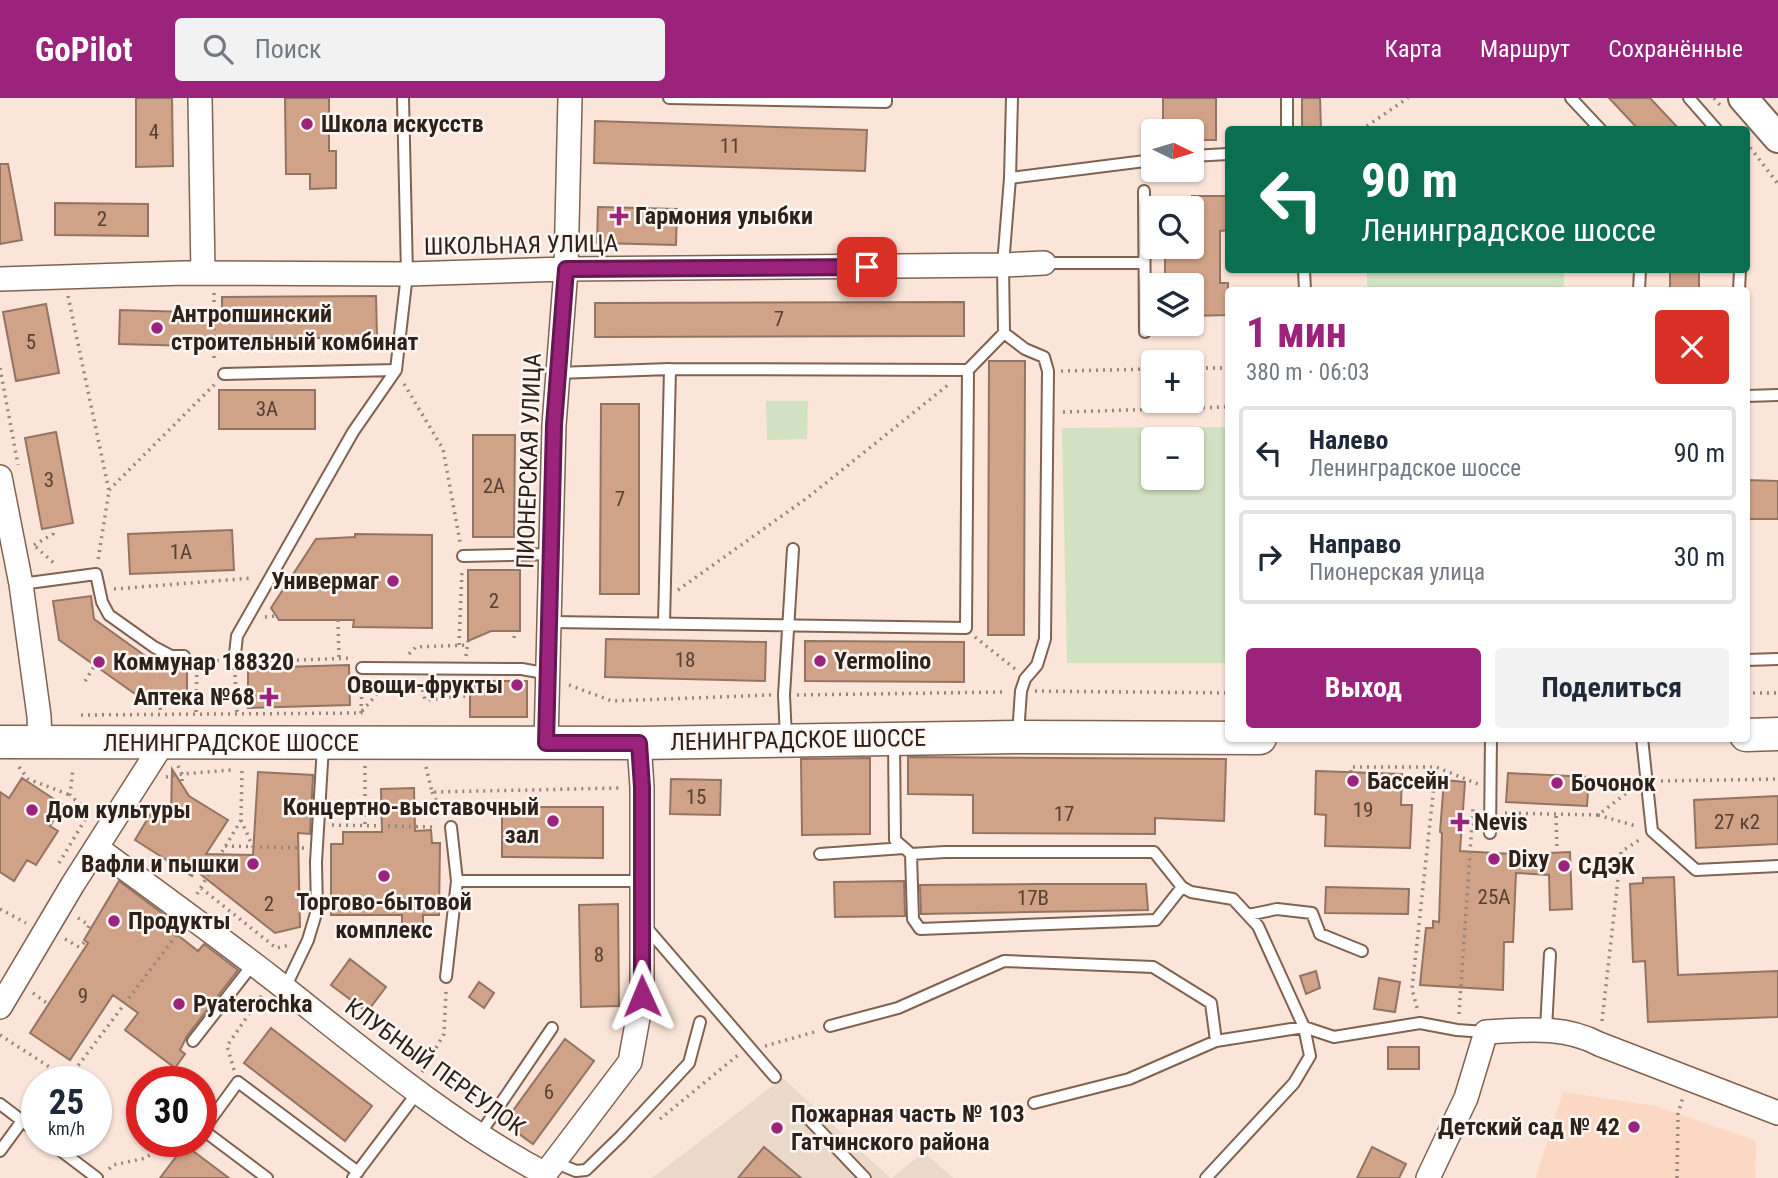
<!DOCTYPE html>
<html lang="ru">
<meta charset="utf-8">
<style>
body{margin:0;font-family:"Roboto Condensed",sans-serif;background:#f2f2f3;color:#1f2937;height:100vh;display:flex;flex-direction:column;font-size:26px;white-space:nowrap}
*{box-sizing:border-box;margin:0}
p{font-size:23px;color:#747a83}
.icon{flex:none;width:38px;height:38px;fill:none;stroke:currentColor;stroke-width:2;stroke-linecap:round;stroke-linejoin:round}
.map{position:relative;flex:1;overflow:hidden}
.sheet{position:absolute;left:1225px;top:189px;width:525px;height:455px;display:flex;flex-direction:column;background:#fff;border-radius:7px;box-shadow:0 2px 5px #0004}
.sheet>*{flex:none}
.banner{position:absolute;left:1225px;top:28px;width:525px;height:147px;border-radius:7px;box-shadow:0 2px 5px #0004;background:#0b6e4f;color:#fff;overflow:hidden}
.needle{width:46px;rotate:95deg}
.buttons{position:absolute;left:1141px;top:21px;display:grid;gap:14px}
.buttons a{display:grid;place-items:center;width:63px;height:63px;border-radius:7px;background:#fff;box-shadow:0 2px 5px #0004;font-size:35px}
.speed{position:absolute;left:21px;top:968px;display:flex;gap:14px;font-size:35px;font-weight:700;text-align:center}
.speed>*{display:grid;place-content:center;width:91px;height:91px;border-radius:50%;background:#fff;box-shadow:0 2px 5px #0004;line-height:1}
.speed small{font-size:18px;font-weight:400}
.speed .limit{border:10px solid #d22;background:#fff;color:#111}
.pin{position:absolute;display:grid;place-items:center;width:60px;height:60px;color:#fff;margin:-30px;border-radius:14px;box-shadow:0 4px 10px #0006}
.me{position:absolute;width:77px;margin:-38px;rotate:359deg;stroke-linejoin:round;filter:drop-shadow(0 0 5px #0008)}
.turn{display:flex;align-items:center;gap:24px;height:147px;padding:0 21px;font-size:32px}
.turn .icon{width:91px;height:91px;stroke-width:2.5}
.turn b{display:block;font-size:49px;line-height:60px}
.round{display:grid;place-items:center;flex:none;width:74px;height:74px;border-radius:7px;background:#f2f2f3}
.head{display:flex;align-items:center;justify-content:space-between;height:119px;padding:0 21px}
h1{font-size:42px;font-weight:700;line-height:52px;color:#9c237b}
.action{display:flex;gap:14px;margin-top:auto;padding:14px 21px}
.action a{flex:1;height:80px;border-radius:7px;background:#9c237b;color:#fff;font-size:28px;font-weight:700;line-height:80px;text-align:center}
.action a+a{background:#f2f2f3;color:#1f2937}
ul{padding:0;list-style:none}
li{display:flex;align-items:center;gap:21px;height:94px;margin:0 14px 10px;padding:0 7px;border:4px solid #e0e1e3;border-radius:7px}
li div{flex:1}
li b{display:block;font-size:26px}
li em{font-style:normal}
header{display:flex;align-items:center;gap:42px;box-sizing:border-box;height:98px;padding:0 35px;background:#9c237b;color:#fff}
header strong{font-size:33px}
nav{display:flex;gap:38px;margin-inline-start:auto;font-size:24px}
.search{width:490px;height:63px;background:#f2f2f3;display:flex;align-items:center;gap:18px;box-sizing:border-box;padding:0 24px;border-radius:7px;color:#747a83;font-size:26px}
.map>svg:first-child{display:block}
.built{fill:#fad8c4}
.industrial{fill:#ead9c8}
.green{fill:#d2e1c1;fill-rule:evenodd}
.building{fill:#d0a287;stroke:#937462;stroke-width:2}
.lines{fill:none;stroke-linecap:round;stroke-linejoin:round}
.service-casing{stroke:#816250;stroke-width:14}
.minor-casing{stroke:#816250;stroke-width:26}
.tertiary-casing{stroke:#816250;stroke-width:32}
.secondary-casing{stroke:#816250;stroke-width:35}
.path{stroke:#96857b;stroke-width:3.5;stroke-dasharray:2 5;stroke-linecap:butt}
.service{stroke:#fff;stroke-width:10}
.minor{stroke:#fff;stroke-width:23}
.tertiary{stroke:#fff;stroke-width:28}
.secondary{stroke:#fff;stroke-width:32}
.route-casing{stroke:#651750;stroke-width:18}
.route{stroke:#9c237b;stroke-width:12}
.poi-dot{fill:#9c237b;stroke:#fdf6f2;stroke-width:2.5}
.labels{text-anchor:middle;stroke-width:5;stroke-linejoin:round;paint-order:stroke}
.number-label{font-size:21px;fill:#564134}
.poi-label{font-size:24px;font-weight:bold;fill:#2e2119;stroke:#fdf6f2;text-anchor:start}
.street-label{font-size:24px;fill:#2e2119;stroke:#fdf6f2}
</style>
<header>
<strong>GoPilot</strong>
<div class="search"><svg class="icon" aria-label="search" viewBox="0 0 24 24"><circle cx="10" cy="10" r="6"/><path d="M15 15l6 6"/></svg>Поиск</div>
<nav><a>Карта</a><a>Маршрут</a><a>Сохранённые</a></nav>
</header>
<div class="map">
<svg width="1778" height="1080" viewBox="0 0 1778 1080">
<rect width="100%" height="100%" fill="#fbe5d9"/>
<path class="built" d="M1563 994 1656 1008 1756 1043 1755 1080H1536Z"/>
<path class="industrial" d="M783 980 890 1080H652Z
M924 1054 953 1080H892Z"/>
<path class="green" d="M1367 172H1564V192H1367Z
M766 303H808L807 341 767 342Z
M1228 329V565H1067L1062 330ZM1153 341H1192V380H1153Z"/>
<path class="building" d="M136 0H172L173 68 136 69Z
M285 0H329V53H336V90L310 91V76H286Z
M1163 0H1216V42H1193V30H1163Z
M1302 0H1320L1321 32H1302Z
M1609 0H1650L1680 32H1639Z
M595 23 867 32 865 73 594 65Z
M0 66H8L22 142 0 146Z
M1192 98H1228V132L1220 133V185H1228V217L1192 218V187H1165V149H1192Z
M55 105 148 106V138L55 137Z
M598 109 677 111 676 147 597 145Z
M1670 172H1699V192H1670Z
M376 198 377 239 194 242V248L119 246 120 212 222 215V199Z
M964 204V238L595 239V205Z
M46 206 59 275 16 283 3 214Z
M989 263H1025L1024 537H988Z
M219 292H315V331H219Z
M601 306H639V496H600Z
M56 334 73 425 42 431 25 340Z
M473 337H515L514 439H473Z
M1746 382 1778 383V421H1746Z
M232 432 234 472 130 476 128 436Z
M355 436 432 437V530L353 529 354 522H279L271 510 316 441 355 439Z
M468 472H520V533H491L468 543Z
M91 498 94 521 158 567 187 568V602L145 603 59 542 53 503Z
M606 541 766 544 765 583 605 579Z
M805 543 964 544V584L805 583Z
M349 567 350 607 248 610V570Z
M470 583H527V619H470Z
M908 659 1226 661 1224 723 1155 720V736L973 735V697L908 696Z
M870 660V736L802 737 801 661Z
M172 671 189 698 228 722 206 756 253 757 258 674 313 677 310 736 298 735 300 829 275 835 195 772 192 778 135 742 154 710 171 720Z
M1316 673 1402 676 1401 707H1412L1410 750 1325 748 1326 717 1315 716Z
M1508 675 1589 679 1587 708 1506 704Z
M22 680 63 707 50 728 58 733 36 767 27 762 14 783 0 774V694L9 700Z
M671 681 721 682 720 717 670 716Z
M1444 682 1465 684 1460 753 1548 758V755L1570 754 1572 811 1550 812 1549 777 1516 775 1513 844H1504L1503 892 1420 887 1426 830H1433V823L1439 824 1442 735 1440 734Z
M414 690 415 733 431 732 432 745H440L439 817H423V827H402V817H331V746H343V734H382L381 691Z
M1778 698V746L1696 750 1694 702Z
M502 709H603V760L502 759Z
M1674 779 1678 877 1778 873V919L1648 924 1645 863 1633 864 1630 786 1643 785V780Z
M119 783 174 824 170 831 198 853 204 846 238 872 187 938 180 952 185 956 175 970 125 932 138 915 113 897 70 962 30 935 88 845 84 842Z
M904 783 905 818 835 819 834 784Z
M1041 786H1146L1148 812 921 816 920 787Z
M1326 789 1409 791 1408 816 1325 815Z
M618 806 619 908 581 909 579 807Z
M350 861 386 889 367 914 331 887Z
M1316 873 1320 890 1306 896 1300 878Z
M1379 880 1400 884 1395 914 1374 911Z
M479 884 494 895 484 910 469 899Z
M271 930 372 1008 345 1043 244 965Z
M565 941 594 963 533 1046 504 1025Z
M1388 949H1419V971H1388Z
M185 1047 229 1080H160Z
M764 1049 801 1080H738Z
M1372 1049 1406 1066 1399 1080H1357Z"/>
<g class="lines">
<defs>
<path id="service" d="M669 0 886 4V0
M1571 0 1601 32
M1689 0 1717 32
M1287 32V0
M1192 58 1228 56
M1010 80 1012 0
M1144 93 1145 234
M1044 165H1144
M1304 172 1305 192
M1639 192 1640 172
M1739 192 1740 172
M557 275 670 271 968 272 1004 235
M224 276 396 272 407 176 403 0
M1746 298 1778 297
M463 458 552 456
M21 486 96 476 102 504 109 517 154 549 171 558H184
M551 524 966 530 968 272
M664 526 670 271
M1746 562 1778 561
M234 565 237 538 353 334 396 272
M362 570 522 571 549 576
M1018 636 1021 593 1025 581 1037 567 1045 541 1048 273 1044 259 1025 251 1004 235 1003 167 1010 80 1153 62
M786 640 784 597 793 451
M1642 640 1652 733 1696 772 1778 768
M894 644 895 742 911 756 945 754H1154L1182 789 1191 794 1233 801 1258 828 1304 929 1310 958 1294 985 1206 1080
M451 729 457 783H640
M1490 735 1491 640
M820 756 904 750
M911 756 913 821 920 831 1156 822 1182 789
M1248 817 1277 811 1312 815 1320 836 1362 853
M645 828 775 979
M446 879 457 783
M285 890 308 842 317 812 316 764 323 648
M830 928 898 910 1004 863 1153 869 1211 905 1216 943 1304 929 1334 939 1420 925 1457 932 1486 934
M1546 931 1550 856
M193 943 253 866
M1034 1005 1129 981 1216 943
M0 1006 37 1034
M804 1016 865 1080
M480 1036 552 930
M48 1043 97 1080
M0 1053 22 1023
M554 1064 576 1073 586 1072 621 1038 689 965 700 924
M267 1080 203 1032 238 984 358 1074
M353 1080 417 995"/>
<path id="minor" d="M200 0 203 175
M0 181 184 175 407 176 566 171 1003 167 1044 165
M0 379 21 486 39 618 40 643
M546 645 554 327 566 171 570 0
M97 750C157 794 218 838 277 884 363 952 448 1024 545 1076L630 964 642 898V689L639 645
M0 909 73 786 163 645
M1428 1080 1466 1000 1486 934C1524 932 1564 927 1599 946L1778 1015"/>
<path id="tertiary" d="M1743 0 1778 40"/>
<path id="secondary" d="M1746 637 1778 636
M0 644 639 645 1018 639 1260 640"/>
</defs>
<use href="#service" class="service-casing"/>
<use href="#minor" class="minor-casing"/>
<use href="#tertiary" class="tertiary-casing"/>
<use href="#secondary" class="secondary-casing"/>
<path class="path" d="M1714 0 1720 7
M1361 32 1408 0
M1746 44 1778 86
M214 195V264
M68 198 109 393 98 462
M0 270 18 367
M1192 270H1228
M1061 273 1153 271
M404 286 443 351 460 444
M1063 314 1228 309
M109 392 215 286
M34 447 53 436V428
M36 449 56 467
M114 491 252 480
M678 492 807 400 948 287
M265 519 276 518
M338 522 339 561
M975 539 1015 571
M514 540 515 533
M459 547 462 472
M409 556 416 549 467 547
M466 558 468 543
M196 560 220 563
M248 564 353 560
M235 577 237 615
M85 583 95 567
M421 585 425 602 465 598
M569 587 612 603 771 597
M1035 593 1228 595
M1746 595H1778
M797 597 1006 594
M159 603 161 615
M362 613 377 596
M196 614 197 566
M81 617 361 615 362 584
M178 668 182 676V687
M365 668V727
M19 669 28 681 70 697
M426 669 432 694 622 690
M1351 674V669H1436L1478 686
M166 679 182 676 231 672
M1661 683 1778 681
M432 694 444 717
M1505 715 1598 717 1632 691
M1598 717 1636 728
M1556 718 1557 751
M241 722 253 749
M332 727 436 729
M225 748 304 750
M59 765 89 715 70 697 73 670
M201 790 276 850 290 847
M197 796 241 722 242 671
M0 811 26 825
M78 820 89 827 87 832
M65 841 79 849 86 843
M33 895 48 906
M1417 910 1412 891 1436 669
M1459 916 1473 711
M1602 923 1621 754 1642 740
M0 937 68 981 178 835
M765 948 818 933
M234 972 227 948 262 897
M422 974 444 936 446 893
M660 1021 738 957
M109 1071 113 1067 146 1060 169 1043
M1677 1080 1678 1016 1683 999"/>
<use href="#service" class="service"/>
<use href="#minor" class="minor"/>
<use href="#tertiary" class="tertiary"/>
<use href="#secondary" class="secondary"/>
</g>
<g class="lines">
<defs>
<path id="route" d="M642 898V689L639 645H546L554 327 566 171 867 169"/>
</defs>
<use href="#route" class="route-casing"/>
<use href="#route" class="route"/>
</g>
<g class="poi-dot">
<circle cx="307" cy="26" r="7"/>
<path d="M615.5 107.5h7v7h7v7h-7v7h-7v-7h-7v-7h7z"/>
<circle cx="157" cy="230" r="7"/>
<circle cx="393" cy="483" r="7"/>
<circle cx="820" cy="563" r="7"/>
<circle cx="99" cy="564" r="7"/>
<circle cx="517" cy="587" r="7"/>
<path d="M265.5 588.5h7v7h7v7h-7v7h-7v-7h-7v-7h7z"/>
<circle cx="1353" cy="683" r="7"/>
<circle cx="1557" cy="685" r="7"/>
<circle cx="32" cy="712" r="7"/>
<circle cx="553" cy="723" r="7"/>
<path d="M1456.5 713.5h7v7h7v7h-7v7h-7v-7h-7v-7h7z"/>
<circle cx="1494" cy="761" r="7"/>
<circle cx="253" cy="766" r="7"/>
<circle cx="1564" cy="768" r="7"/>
<circle cx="384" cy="778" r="7"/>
<circle cx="114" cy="823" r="7"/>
<circle cx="179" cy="906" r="7"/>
<circle cx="1634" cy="1029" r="7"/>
<circle cx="777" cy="1030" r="7"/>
</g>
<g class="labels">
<g class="number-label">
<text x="154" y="41">4</text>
<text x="730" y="55">11</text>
<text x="102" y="128">2</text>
<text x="779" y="228">7</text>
<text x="31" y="251">5</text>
<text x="267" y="318">3А</text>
<text x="49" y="389">3</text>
<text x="494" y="395">2А</text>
<text x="620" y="408">7</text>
<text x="181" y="461">1А</text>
<text x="494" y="510">2</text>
<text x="685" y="569">18</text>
<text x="696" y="706">15</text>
<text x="1363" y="719">19</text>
<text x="1064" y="723">17</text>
<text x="1737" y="731">27 к2</text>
<text x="1494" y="806">25А</text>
<text x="1033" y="807">17В</text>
<text x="269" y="813">2</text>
<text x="599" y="864">8</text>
<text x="83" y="905">9</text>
<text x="549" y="1001">6</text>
</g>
<g class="poi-label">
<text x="321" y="34">Школа искусств</text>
<text x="635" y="126">Гармония улыбки</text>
<text x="171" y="224">Антропшинский<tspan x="171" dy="28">строительный комбинат</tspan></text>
<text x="379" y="491" text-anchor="end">Универмаг</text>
<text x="834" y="571">Yermolino</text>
<text x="113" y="572">Коммунар 188320</text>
<text x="503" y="595" text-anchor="end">Овощи-фрукты</text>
<text x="255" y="607" text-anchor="end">Аптека №68</text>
<text x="1367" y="691">Бассейн</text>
<text x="1571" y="693">Бочонок</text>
<text x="539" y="717" text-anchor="end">Концертно-выставочный<tspan x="539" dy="28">зал</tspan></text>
<text x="46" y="720">Дом культуры</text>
<text x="1474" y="732">Nevis</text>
<text x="1508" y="769">Dixy</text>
<text x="239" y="774" text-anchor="end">Вафли и пышки</text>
<text x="1578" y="776">СДЭК</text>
<text x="384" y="812" text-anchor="middle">Торгово-бытовой<tspan x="384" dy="28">комплекс</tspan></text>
<text x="128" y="831">Продукты</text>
<text x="193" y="914">Pyaterochka</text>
<text x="791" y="1024">Пожарная часть № 103<tspan x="791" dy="28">Гатчинского района</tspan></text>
<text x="1620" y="1037" text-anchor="end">Детский сад № 42</text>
</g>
<g class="street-label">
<text transform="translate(521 147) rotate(-1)" y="8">ШКОЛЬНАЯ УЛИЦА</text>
<text transform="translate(529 363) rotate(-88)" y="8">ПИОНЕРСКАЯ УЛИЦА</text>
<text transform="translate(798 642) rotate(-1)" y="8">ЛЕНИНГРАДСКОЕ ШОССЕ</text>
<text x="231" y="653">ЛЕНИНГРАДСКОЕ ШОССЕ</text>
<text transform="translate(435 969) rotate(36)" y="8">КЛУБНЫЙ ПЕРЕУЛОК</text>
</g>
</g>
</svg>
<div class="buttons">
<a><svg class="needle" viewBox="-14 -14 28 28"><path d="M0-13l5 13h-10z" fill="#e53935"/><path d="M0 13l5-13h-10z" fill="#747a83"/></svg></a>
<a><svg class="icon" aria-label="search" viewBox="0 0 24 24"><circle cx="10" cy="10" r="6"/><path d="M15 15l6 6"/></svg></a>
<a><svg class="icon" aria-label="layers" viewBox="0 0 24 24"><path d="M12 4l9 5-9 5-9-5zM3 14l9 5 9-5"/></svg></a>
<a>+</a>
<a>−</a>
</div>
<div class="speed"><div>25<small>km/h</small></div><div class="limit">30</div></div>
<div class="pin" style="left:867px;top:169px;background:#d93025"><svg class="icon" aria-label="arrive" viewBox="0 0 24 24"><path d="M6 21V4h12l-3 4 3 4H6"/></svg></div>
<svg class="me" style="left:642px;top:898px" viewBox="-20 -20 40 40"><path d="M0-17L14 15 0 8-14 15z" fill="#9c237b" stroke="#fff" stroke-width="4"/></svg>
<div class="banner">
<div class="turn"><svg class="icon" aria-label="left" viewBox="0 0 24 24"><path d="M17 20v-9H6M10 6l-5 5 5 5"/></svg><div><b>90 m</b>Ленинградское шоссе</div></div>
</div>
<section class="sheet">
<div class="head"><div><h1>1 мин</h1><p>380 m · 06:03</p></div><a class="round" style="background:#d93025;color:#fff"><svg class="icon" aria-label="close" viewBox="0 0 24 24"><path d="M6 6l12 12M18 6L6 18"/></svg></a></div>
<ul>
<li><svg class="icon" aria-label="left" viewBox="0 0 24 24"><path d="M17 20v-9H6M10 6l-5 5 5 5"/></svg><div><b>Налево</b><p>Ленинградское шоссе</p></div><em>90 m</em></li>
<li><svg class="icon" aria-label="right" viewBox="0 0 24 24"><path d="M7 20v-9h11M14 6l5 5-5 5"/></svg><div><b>Направо</b><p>Пионерская улица</p></div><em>30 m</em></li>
</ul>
<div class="action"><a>Выход</a><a>Поделиться</a></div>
</section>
</div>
